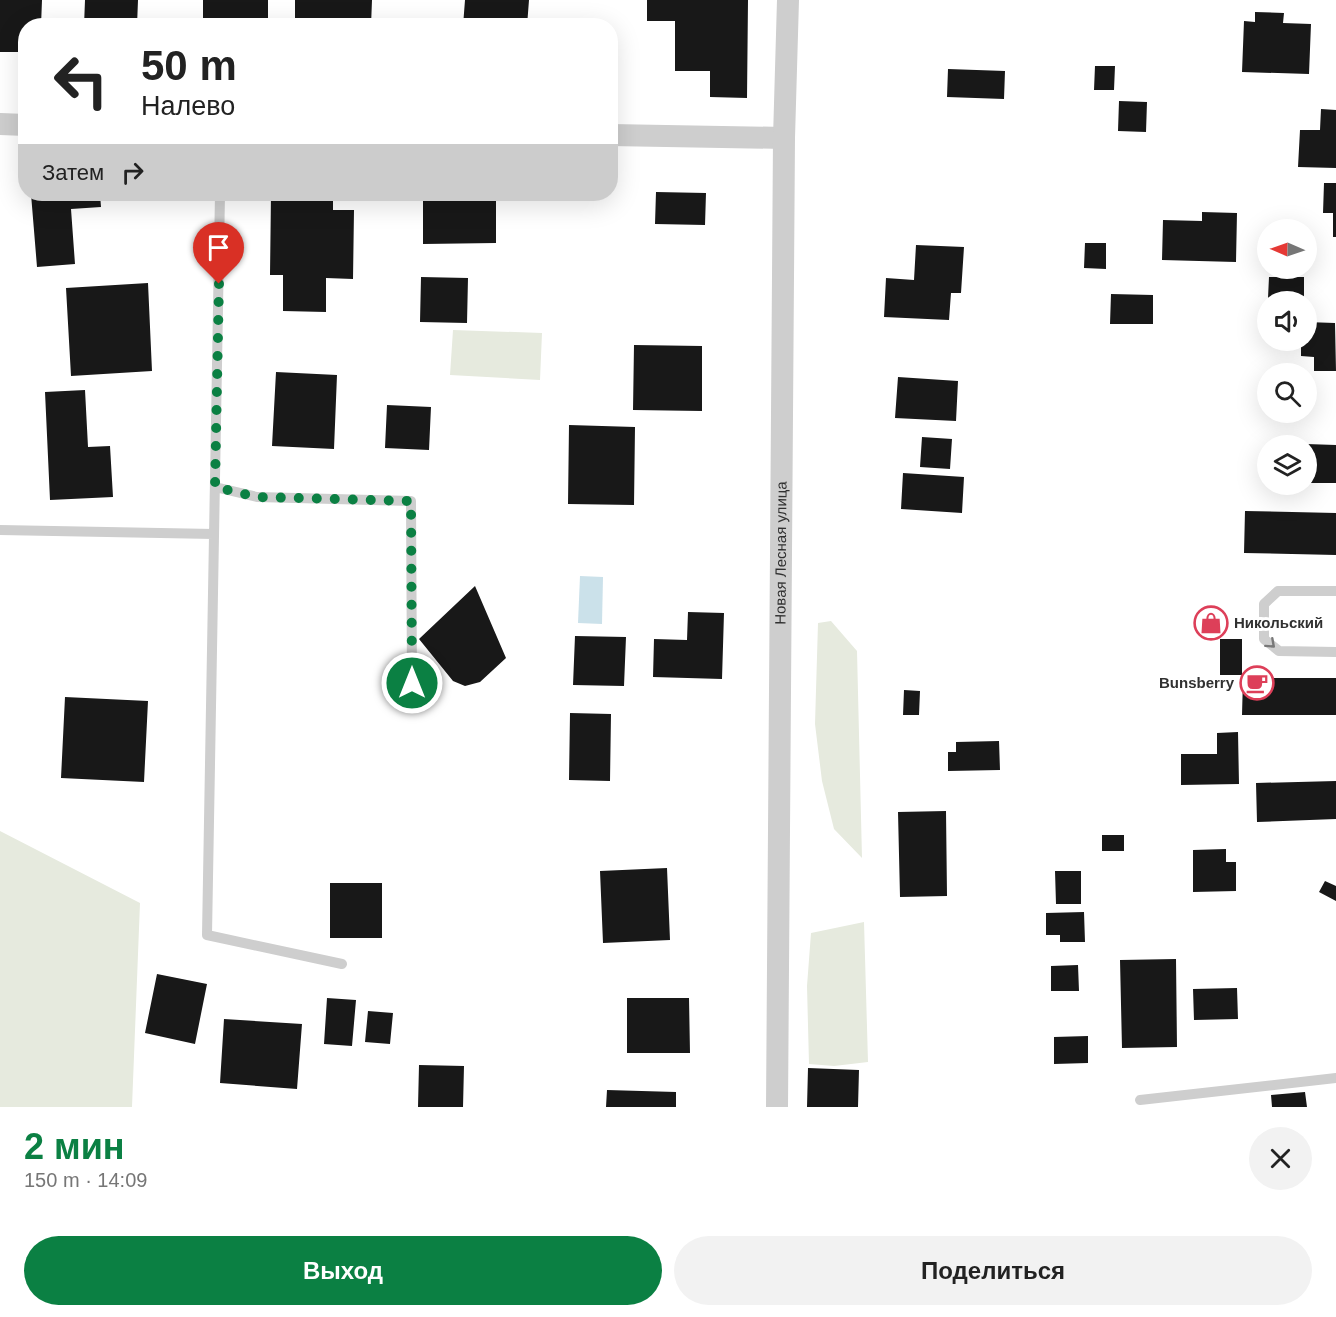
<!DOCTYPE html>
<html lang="ru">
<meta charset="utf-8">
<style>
body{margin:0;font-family:Helvetica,sans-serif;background:#f2f2f2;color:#222;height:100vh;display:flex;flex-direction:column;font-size:22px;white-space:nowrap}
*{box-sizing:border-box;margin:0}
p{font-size:20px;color:#767676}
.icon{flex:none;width:33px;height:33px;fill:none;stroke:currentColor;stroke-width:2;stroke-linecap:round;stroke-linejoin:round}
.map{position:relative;height:1107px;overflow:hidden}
.sheet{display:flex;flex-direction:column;background:#fff;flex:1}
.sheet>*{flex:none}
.banner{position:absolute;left:18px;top:18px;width:600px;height:183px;border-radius:24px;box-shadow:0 6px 24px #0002;background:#fff;color:#222;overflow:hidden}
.needle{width:39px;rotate:272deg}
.controls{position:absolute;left:1257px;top:219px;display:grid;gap:12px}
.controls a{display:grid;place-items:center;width:60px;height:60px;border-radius:50%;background:#fff;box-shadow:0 6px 24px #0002;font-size:30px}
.pin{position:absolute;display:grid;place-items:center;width:51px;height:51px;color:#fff;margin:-62px -26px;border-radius:50% 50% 50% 0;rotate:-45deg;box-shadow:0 0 6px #0007}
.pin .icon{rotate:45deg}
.me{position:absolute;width:66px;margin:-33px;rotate:0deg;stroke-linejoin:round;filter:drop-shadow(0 0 4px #0008)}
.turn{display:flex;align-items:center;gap:21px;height:126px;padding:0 24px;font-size:27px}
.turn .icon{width:78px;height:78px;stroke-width:2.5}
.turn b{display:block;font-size:42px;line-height:51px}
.then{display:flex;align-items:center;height:57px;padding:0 24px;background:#0003;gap:12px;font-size:22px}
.round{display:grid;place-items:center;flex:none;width:63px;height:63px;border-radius:32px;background:#f2f2f2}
.summary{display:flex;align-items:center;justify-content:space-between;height:102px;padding:0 24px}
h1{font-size:36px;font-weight:600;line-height:45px;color:#0b8043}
.action{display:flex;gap:12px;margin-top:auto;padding:12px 24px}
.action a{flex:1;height:69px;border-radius:36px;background:#0b8043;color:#fff;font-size:24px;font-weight:600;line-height:69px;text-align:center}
.action a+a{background:#f2f2f2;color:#222}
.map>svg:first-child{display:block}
.green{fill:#e6eade}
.water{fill:#cbe1ea}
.building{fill:#181818}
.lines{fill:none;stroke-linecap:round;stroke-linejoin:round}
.lane{stroke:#cecece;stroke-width:10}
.street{stroke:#cecece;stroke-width:22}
.oneway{stroke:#787878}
.route{stroke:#0b8043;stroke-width:10;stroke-dasharray:0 18}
.labels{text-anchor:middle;stroke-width:6;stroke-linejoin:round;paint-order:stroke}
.street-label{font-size:15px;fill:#313131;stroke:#fff}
.poi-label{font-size:15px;font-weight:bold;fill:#313131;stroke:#fff;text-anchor:start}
</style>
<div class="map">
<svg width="1336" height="1107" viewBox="0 0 1336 1107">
<rect width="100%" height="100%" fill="#fff"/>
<path class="green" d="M453 330 542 333 540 380 450 375Z
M831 621 857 651 862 858 834 829 822 781 815 724 818 623Z
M0 831 140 903 132 1107H0Z
M864 922 868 1062 834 1066 809 1064 807 986 811 933Z"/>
<path class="water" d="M580 576 603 577 602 624 578 623Z"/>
<path class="building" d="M0 0H42L41 26H26V52H0Z
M85 0H138L137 26H84Z
M203 0H268V26H203Z
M295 0H372L371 26H295Z
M465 0H529L527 26H463Z
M647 0H748L747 98 710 97V71H675V21H647Z
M1255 12 1284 13 1283 23 1311 24 1309 74 1242 72 1244 21 1255 22Z
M1095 66H1115L1114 90H1094Z
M948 69 1005 71 1004 99 947 97Z
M1119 101 1147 102 1146 132 1118 131Z
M1321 109 1336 110V168L1298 167 1300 130H1320Z
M1324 183H1336V237H1333V213H1323Z
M656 192 706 193 705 225 655 224Z
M31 194H100L101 207 71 209 75 264 37 267Z
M271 194H333V210H354L353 279 326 278V312L283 311V275H270Z
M423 195H496V243L423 244Z
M1202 212 1237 213 1236 262 1162 260 1163 220 1202 221Z
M1085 243H1106V269L1084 268Z
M916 245 964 247 961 293H951L949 320 884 317 886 278 914 280Z
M421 277 468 278 467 323 420 322Z
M1269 277H1304V299L1268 298Z
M148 283 152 371 71 376 66 288Z
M1111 294 1153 295V324H1110Z
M1306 322 1335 323 1336 371H1314V357L1301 356V340H1306Z
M634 345 702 346V411L633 410Z
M276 372 337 375 334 449 272 446Z
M898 377 958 381 956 421 895 418Z
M85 390 88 447 110 446 113 497 50 500 45 392Z
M387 405 431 407 429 450 385 448Z
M569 425 635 427 634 505 568 504Z
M922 437 952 439 950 469 920 467Z
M1306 444 1336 445V483H1306Z
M903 473 964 477 962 513 901 509Z
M1245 511 1336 513V555L1244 553Z
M475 586 506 658 480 682 465 686 453 681 419 639Z
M688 612 724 613 722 679 653 677 654 639 687 640Z
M575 636 626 637 624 686 573 685Z
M1220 639H1242V675H1220Z
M1243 678H1336V715H1242Z
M904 690 920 691 919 715H903Z
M65 697 148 701 144 782 61 778Z
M570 713 611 714 610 781 569 780Z
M1238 732 1239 784 1181 785V754H1217V733Z
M999 741 1000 770 948 771V752H956V742Z
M1336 781V819L1257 822 1256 783Z
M946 811 947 896 900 897 898 812Z
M1102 835H1124V851H1102Z
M1226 849V862H1236V891L1193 892V850Z
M667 868 670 940 603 943 600 871Z
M1055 871H1081V904H1056Z
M1325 881 1336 886V901L1319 892Z
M330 883H382V938H330Z
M1084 912 1085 942H1060V935H1046V913Z
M1176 959 1177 1047 1122 1048 1120 960Z
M1078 965 1079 991H1051V966Z
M157 974 207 984 195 1044 145 1033Z
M1237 988 1238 1019 1194 1020 1193 989Z
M327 998 356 1000 352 1046 324 1044Z
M627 998H689L690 1053H627Z
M368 1011 393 1013 390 1044 365 1042Z
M224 1019 302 1024 297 1089 220 1083Z
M1088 1036V1063L1054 1064V1037Z
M419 1065 464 1066 463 1107H418Z
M808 1068 859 1070 858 1107H807Z
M607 1090 676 1092V1107H606Z
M1305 1092 1307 1107H1272L1271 1095Z"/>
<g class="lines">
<path class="lane" d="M220 194 207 935 342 964
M215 487 257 497 411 501 412 683
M0 530 214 534
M1336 591H1278L1264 604V639L1279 651 1336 652
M1140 1100 1336 1078"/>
<g class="street">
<path d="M0 124 26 125"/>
<path d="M610 135 784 138"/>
<path id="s1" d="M777 1107 784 138 788 0"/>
</g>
</g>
<defs><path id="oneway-chevron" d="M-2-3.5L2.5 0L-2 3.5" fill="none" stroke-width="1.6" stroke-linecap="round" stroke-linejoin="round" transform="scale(1.5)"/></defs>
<use class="oneway" href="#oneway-chevron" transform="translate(1271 644) rotate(42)"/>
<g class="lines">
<path class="route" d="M219 284 215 487 257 497 411 501 412 683"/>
</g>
<defs>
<symbol id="shop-ring" viewBox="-11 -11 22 22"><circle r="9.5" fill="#fff" stroke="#dd3f59" stroke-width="1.5"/><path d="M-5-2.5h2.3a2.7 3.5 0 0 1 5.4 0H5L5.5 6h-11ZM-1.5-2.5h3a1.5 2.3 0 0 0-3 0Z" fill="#dd3f59"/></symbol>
<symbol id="cafe-ring" viewBox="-11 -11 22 22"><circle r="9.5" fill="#fff" stroke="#dd3f59" stroke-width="1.5"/><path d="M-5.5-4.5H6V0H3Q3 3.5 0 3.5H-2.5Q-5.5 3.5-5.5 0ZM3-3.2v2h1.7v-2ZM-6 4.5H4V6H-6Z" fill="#dd3f59"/></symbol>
</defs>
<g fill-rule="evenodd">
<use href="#shop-ring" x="1192" y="604" width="38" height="38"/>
<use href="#cafe-ring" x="1238" y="664" width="38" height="38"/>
</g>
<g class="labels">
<g class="street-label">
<text dy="5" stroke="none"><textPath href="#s1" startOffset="554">Новая Лесная улица</textPath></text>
</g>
<g class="poi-label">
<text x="1234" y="628">Никольский</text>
<text x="1234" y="688" text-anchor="end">Bunsberry</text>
</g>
</g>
</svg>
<div class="controls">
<a><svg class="needle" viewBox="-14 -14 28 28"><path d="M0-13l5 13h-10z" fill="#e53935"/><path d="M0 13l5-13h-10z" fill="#767676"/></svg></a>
<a><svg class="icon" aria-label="sound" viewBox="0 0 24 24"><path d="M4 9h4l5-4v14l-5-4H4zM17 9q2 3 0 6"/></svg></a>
<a><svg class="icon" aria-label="search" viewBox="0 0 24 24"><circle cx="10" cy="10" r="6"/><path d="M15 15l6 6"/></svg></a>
<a><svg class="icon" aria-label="layers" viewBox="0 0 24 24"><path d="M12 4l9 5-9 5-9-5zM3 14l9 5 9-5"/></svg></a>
</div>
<div class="pin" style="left:219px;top:284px;background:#d93025"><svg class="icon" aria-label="arrive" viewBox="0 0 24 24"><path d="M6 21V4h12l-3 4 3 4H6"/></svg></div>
<svg class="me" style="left:412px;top:683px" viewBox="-20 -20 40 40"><circle r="17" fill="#0b8043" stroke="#fff" stroke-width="3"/><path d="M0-11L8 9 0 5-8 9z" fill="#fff"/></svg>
<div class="banner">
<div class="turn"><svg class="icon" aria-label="left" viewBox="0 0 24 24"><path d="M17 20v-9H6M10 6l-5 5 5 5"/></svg><div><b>50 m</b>Налево</div></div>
<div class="then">Затем<svg class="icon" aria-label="right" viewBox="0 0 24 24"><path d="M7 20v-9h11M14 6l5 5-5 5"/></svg></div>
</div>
</div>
<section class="sheet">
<div class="summary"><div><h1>2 мин</h1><p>150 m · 14:09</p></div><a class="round"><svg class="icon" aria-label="close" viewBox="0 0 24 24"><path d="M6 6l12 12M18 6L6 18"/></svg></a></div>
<div class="action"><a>Выход</a><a>Поделиться</a></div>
</section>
